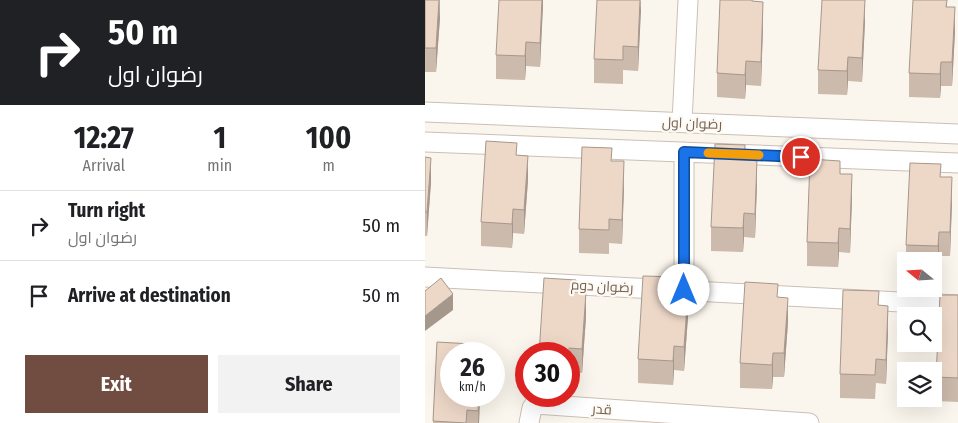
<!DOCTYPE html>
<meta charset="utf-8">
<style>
body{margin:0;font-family:"Fira Sans Condensed",Cairo,sans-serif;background:#f2f2f2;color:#202124;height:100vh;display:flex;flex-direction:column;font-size:19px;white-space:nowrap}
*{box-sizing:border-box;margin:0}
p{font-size:16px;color:#757577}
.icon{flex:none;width:28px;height:28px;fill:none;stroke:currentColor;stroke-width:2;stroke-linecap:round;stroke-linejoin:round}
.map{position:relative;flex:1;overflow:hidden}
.panel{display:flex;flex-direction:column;background:#fff;width:425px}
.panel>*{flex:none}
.hud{background:#202124;color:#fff;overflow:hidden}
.needle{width:32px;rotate:288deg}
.tools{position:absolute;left:472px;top:252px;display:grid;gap:10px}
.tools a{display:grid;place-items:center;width:45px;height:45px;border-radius:0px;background:#fff;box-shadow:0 5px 20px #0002;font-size:25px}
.speed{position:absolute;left:15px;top:342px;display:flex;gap:10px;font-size:25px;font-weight:700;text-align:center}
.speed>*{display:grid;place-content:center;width:65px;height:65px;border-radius:50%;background:#fff;box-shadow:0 5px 20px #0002;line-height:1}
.speed small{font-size:12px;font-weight:400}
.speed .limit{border:8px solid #d22;background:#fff;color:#111}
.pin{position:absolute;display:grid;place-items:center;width:42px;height:42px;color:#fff;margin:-21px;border:2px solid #fff;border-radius:50%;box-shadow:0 1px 5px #0007}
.me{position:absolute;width:55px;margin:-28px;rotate:0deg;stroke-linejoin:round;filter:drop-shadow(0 0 4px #0008)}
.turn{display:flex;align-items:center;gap:18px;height:105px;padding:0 25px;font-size:22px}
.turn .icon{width:65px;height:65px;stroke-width:2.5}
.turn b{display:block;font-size:35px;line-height:42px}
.eta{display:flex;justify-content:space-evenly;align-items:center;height:85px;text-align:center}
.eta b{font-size:30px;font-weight:700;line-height:35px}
.button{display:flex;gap:10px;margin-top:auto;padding:10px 25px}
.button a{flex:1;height:58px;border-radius:0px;background:#714c40;color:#fff;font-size:20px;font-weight:700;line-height:58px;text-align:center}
.button a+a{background:#f2f2f2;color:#202124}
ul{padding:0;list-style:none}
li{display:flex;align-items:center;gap:15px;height:70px;padding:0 25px;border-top:1px solid #e0e0e0}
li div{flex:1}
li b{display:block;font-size:19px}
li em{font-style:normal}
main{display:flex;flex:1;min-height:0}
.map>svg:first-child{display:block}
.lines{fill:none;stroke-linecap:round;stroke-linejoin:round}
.street-casing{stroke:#ccbfb4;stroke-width:21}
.street{stroke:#fff;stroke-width:19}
.wall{fill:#ccbaac}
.shaded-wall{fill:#a6978c}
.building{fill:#edd8c8;stroke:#a6978c}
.route-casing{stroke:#114b97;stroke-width:12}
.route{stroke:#1a73e8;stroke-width:9}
.slow{stroke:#f59e0b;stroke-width:9}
.labels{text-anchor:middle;stroke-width:4.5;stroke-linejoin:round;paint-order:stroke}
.street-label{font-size:14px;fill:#745f52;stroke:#fdfaf3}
</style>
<main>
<section class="panel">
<div class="hud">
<div class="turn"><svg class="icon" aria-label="right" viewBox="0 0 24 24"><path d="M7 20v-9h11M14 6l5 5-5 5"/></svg><div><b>50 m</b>رضوان اول</div></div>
</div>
<div class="eta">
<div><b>12:27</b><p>Arrival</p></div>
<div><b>1</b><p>min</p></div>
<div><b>100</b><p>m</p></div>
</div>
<ul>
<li><svg class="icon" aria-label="right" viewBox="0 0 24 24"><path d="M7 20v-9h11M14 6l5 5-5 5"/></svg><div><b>Turn right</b><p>رضوان اول</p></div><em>50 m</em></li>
<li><svg class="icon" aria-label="arrive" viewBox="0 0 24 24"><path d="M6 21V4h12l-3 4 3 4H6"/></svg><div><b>Arrive at destination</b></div><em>50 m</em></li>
</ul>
<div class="button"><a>Exit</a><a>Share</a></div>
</section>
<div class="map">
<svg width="533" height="423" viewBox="0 0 533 423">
<rect width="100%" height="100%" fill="#fbf6ed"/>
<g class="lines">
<defs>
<path id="street" d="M0 112 533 134
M257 122 263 0
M0 142 533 163
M259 152V290
M0 277 533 305
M104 423 107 408 110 404 384 423"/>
</defs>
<use href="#street" class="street-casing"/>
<use href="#street" class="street"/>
</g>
<path class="wall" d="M0 0H15V18L11 72H0Z
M118 0 115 67 101 66 100 80 71 79V55Z
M216 0 213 71 198 70V84L169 83V59Z
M327 0 338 26 336 86 321 85 320 99 292 97V73Z
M522 0V7L530 32 527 86H516L515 98 484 97V73Z
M440 22 437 82 423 81 422 95 393 94V70Z
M92 155 103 180 99 234 88 233 87 248 56 246V222Z
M0 157 6 182 2 236H0Z
M187 161 199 186 197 244 184 243V254L154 253V229Z
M415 174 427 198 425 253 414 252 413 267 382 266V242Z
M516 177 527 202 525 256H514L513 270H509V261H481V245Z
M332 183 330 238 319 237 318 252 286 251V227Z
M151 292 161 317 157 373 144 372V382V354Z
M254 292 263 317 259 371 249 370 248 385 213 383V359Z
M533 295V402L511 401V377Z
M353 297 363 322 359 377H348L347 389 315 388V363Z
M454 305 463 330 461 384 451 383 450 399 415 398V374Z
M12 342 47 354H26L55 396 54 423H8Z"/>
<path class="shaded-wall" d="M14 0 15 18 11 72V48Z
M117 0H118V7L115 67V43Z
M215 0 216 11 213 71V47Z
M440 0V22L437 82V58Z
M338 2V26L336 86V62Z
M530 7V32L527 86V62Z
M101 42V66L100 80V56Z
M423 57V81L422 95V71Z
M321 61V85L320 99V75Z
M516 62V86L515 98V74Z
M103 156V180L99 234V210Z
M6 158V182L2 236V212Z
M332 159V183L330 238V214Z
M199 161V186L197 244V220Z
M427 174V198L425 253V229Z
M527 177V202L525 256V232Z
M88 209V233L87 248V224Z
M319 213V237L318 252V228Z
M414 228V252L413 267V243Z
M514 232V256L513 270V246Z
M161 292V317L157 373V349Z
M263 293V317L259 371V347Z
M28 294V310L0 331V316Z
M363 298V322L359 377V353Z
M463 306V330L461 384V360Z
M249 346V370L248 385V361Z
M348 353V377L347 389V365Z
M54 396H55L54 423H53Z"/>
<path class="building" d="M0 0H14L11 48H0Z
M74 0H117L115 43 101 42 100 56 71 55Z
M172 0H215L213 47 198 46V60L169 59Z
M295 0H327V1L338 2 336 62 321 61 320 75 292 73Z
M397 0H440L437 58 423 57 422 71 393 70Z
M488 0H522L521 7H530L527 62H516L515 74 484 73Z
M61 141 92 143 91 155 103 156 99 210 88 209 87 224 56 222Z
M290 144 320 145V158L332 159 330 214 319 213 318 228 286 227Z
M157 147 187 148 186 161H199L197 220 184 219V230L154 229Z
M0 157 6 158 2 212H0Z
M385 159 415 161V174H427L425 229 414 228 413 243 382 242Z
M485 163 516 164 515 177H527L525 232H514L513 246 481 245Z
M218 276 254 277 253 292 263 293 259 347 249 346 248 361 213 359Z
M16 278 28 294 0 316V291Z
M119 278 151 280 150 292H161L157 349 144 348V358V354H114Z
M320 282 353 284 352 297 363 298 359 353H348L347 365 315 363Z
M418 290 454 291 453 305 463 306 461 360 451 359 450 375 415 374Z
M515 295H533V378L511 377Z
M12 342 47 344V354H26V396H54L53 411 42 410 41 423 8 421Z"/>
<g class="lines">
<defs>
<path id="route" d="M259 290V152L376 157"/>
</defs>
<use href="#route" class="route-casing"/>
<use href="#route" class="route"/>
<path class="slow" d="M283 153 334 155"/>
</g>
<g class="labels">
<g class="street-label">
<text transform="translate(267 123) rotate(2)" y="5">رضوان اول</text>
<text transform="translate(177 286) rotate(3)" y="5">رضوان دوم</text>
<text transform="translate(177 409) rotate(4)" y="5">قدر</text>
</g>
</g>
</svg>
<div class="tools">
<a><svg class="needle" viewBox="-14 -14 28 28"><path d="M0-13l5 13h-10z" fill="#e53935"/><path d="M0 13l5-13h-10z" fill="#757577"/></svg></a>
<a><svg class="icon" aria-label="search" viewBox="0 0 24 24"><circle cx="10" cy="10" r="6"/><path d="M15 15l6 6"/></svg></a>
<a><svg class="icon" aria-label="layers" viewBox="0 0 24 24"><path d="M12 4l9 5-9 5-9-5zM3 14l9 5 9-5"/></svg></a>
</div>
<div class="speed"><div>26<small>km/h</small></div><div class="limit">30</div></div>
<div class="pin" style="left:376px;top:157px;background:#d93025"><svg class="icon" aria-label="arrive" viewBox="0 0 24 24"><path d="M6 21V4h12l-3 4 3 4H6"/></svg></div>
<svg class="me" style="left:259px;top:290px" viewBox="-20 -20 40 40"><circle r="19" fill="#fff"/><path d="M0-13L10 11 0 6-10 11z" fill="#1a73e8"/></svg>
</div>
</main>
